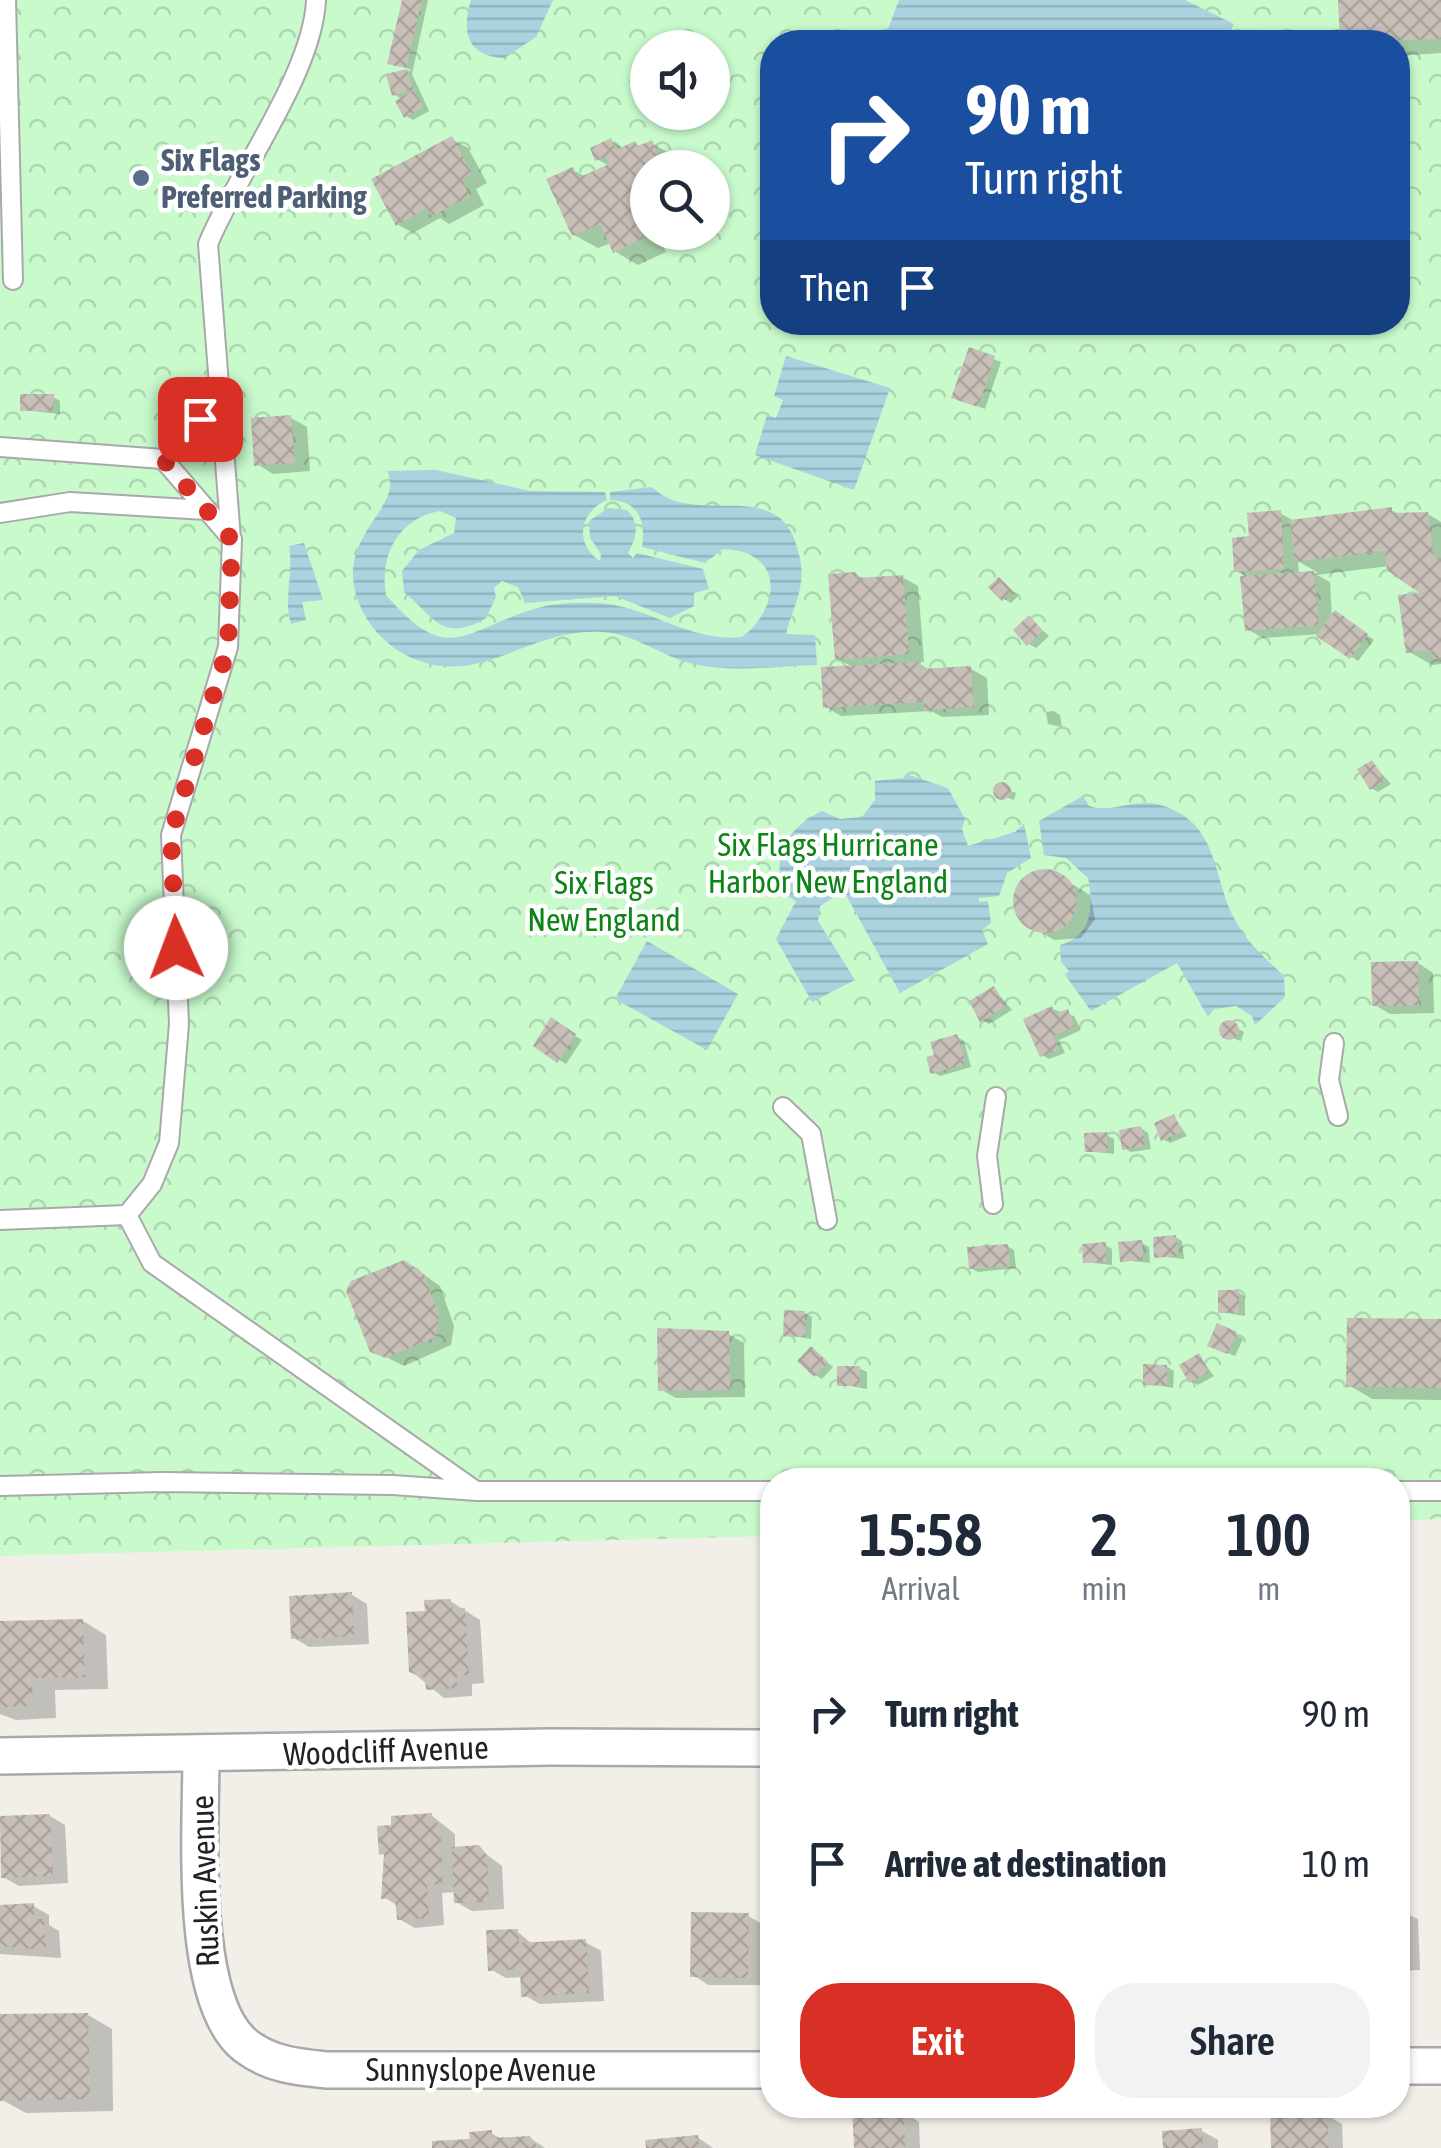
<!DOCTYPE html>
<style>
body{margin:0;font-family:"Asap Condensed",sans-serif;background:#f2f2f3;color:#1f2937;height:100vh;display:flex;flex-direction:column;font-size:38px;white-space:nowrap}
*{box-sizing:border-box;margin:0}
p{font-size:32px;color:#747a83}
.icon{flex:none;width:55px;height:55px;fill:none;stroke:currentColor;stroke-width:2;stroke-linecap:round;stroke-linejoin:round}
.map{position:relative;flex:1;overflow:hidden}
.sheet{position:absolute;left:760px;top:1468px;width:650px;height:650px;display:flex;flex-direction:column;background:#fff;border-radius:40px;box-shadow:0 2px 8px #0004}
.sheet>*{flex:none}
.hud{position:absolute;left:760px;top:30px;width:650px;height:305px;border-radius:40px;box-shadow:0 2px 8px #0004;background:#1a4fa0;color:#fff;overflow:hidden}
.controls{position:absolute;left:630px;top:30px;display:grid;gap:20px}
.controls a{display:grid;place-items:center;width:100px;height:100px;border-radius:50%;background:#fff;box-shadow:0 2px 8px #0004;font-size:50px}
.pin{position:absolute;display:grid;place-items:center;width:85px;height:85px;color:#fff;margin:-42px;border-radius:20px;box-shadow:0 5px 15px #0006}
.me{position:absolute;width:110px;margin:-55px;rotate:358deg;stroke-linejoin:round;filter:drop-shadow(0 0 8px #0008)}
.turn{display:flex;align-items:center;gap:35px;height:210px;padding:0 40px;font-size:45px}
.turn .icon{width:130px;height:130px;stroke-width:2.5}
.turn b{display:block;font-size:70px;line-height:85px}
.then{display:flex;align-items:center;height:95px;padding:0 40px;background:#0003;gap:20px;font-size:38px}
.eta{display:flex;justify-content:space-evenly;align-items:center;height:170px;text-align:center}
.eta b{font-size:60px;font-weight:600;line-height:70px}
.primary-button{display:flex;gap:20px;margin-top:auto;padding:20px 40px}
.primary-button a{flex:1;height:115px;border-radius:40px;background:#d93025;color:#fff;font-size:40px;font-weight:600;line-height:115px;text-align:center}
.primary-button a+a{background:#f2f2f3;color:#1f2937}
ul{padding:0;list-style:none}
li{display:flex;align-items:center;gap:30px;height:150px;padding:0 40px}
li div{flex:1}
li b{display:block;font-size:38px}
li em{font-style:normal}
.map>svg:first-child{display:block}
.park{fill:url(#park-crowns);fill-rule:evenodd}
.water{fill:url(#water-rules)}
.shadow{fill:#0003;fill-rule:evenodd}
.building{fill:url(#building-cross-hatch)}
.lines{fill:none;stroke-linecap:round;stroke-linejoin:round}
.service-casing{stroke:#a9a9a9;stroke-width:22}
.minor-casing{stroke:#a9a9a9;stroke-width:40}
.service{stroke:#fff;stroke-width:18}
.minor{stroke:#fff;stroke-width:35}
.route{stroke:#d93025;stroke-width:18;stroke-dasharray:0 32.4}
.service-dot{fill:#5c6f8a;stroke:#fff;stroke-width:4}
.labels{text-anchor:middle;stroke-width:9;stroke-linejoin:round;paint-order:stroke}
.service-label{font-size:32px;font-weight:bold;fill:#4e5e75;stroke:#fff;text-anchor:start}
.park-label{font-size:32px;fill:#0c8416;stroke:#fff}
.street-label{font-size:32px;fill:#222;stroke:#fff}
</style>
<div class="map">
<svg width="1441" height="2148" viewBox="0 0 1441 2148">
<defs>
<pattern id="park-crowns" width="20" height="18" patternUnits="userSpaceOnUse" patternTransform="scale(2.5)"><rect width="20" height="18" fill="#c8facc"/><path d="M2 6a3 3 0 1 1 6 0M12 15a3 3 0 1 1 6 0" fill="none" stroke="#acd6af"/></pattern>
<pattern id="water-rules" width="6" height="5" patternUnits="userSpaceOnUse" patternTransform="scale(2.5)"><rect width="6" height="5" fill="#aad3df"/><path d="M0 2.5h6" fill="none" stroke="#92b5bf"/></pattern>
<pattern id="building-cross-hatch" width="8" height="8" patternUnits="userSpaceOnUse" patternTransform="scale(2.5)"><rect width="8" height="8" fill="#c7bfb8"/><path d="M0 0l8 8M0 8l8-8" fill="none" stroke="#aba49e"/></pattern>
</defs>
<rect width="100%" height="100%" fill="#f2efe9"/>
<path class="park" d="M0 0H1441V1519L1398 1521V1480H772V1536L0 1556ZM772 42H1398V322H772ZM648 48H712V112H648ZM648 168H712V232H648Z"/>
<path class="water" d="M471 0H553L536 37 504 58C467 56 461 32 471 0Z
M899 0H1185L1234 24 1225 42H883Z
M786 356 890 388 854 490 755 455 767 415 776 418 783 400 774 396Z
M436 470 530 491 605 492 607 500C579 512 574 544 600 561L601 554 590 538 589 521 608 508 627 510C641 524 636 537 628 553L633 558 637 553 703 569 709 589 694 593V606L670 618 615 596 525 603 518 587 502 581 494 588 496 597 486 618C443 644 433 616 404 592L402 571 419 550 454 533 456 518 440 511C399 518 379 555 386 595 448 667 463 631 534 609 553 603 575 602 595 603 647 604 688 643 742 637 782 606 784 551 723 549L705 563 642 547C646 521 639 501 610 500V492L652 487C694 529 775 476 796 544 800 556 803 569 801 582 799 599 790 617 786 634L815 635 817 665C777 666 733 673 694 664 661 657 635 633 601 632 525 628 477 693 404 654 384 643 367 624 359 603 332 535 406 509 387 471Z
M304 543 323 600 302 602 306 620 291 624C283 599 294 573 289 546Z
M906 774 948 788 965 819 962 829 968 846 1015 832 1024 824 1031 858 1007 873 999 896 979 898V902L988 901 991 923 982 930 988 944 900 993 846 895 839 894 820 906 818 921 855 980 812 1002 776 939 796 901 786 896C786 887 782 881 780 873 776 843 799 822 822 811L840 819 862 817 875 800V781L905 778Z
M1083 796 1089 806C1114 814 1137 796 1164 806 1219 825 1212 875 1234 918 1246 942 1265 958 1284 976L1285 997 1255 1025 1252 1016 1236 1006 1214 1009 1208 1017 1177 963 1091 1011 1065 975 1069 971 1061 962 1060 945C1092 936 1094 908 1088 878L1066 858 1044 855 1039 821Z
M647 941 738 994 707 1050 615 999Z"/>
<path class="shadow" d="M403 0H428L412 74 429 111 413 120 406 116 403 100 394 94 389 76 412 70 390 63Z
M1340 0H1441V53L1398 56V42H1343Z
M452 139 468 148 487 183 476 189 484 205 449 224 440 218 413 233 397 224Z
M611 141 623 148 652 143 675 157 680 168H648V232H657L666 252 638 265 614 251 611 243 598 248 574 235 573 170 586 177 609 166 597 159Z
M970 350 1001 362 985 409 961 400Z
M53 397 60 401V414L22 410Z
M291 418 307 427 310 471 273 474 257 464Z
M1391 510 1401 515 1428 514 1441 522V664L1432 665 1408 651 1425 595 1389 566 1317 575 1330 582 1332 618 1342 617 1374 640 1358 661 1319 634 1263 638 1247 629 1249 578 1236 571 1252 538 1280 513 1296 522ZM1298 561 1318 573 1299 574Z
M856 574 865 580 902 577 918 586 924 662H917L931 671 971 669 987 678 989 715 942 717 931 711 841 716 826 707 854 668 837 658Z
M999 580 1018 596 1011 603 1004 599Z
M1030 619 1049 636 1036 648 1029 644Z
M1053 711 1060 715 1062 727 1048 724 1046 712Z
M1372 763 1391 784 1378 792 1371 788Z
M998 786 1016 793 1014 800 997 794Z
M1051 871 1090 895 1095 919 1081 938 1054 940 1017 917 1014 896 1029 875Z
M1418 963 1433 973 1434 1013 1390 1014 1375 1005Z
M994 989 1012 1010 989 1024 982 1020Z
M1052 1009 1074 1016 1081 1030 1059 1040 1065 1053 1049 1059 1042 1055Z
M552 1021 582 1040 566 1064 536 1046Z
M1227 1023 1244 1032 1241 1041 1223 1035Z
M957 1037 964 1041 971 1067 940 1076 933 1072 937 1056Z
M1174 1117 1187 1136 1170 1143 1163 1139Z
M1141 1128 1148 1133 1151 1149 1131 1152 1124 1148Z
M1106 1135 1114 1139V1154L1087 1151Z
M1175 1237 1182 1241 1184 1259 1157 1256Z
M1142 1243 1149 1247 1150 1263 1122 1260Z
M1105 1245 1112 1249V1265L1085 1262Z
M1007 1246 1014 1250 1016 1268 978 1272 971 1268Z
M420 1272 440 1286 454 1326 451 1345 404 1366 372 1350Z
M1238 1292 1245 1297V1316L1220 1312Z
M805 1313 812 1317 811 1339 786 1335Z
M1441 1321V1400L1372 1399 1349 1385Z
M1218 1326 1243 1339 1235 1356 1217 1349Z
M728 1334 744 1343 745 1397 676 1398 660 1389Z
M811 1349 833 1367 822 1379 815 1375Z
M1199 1356 1214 1376 1198 1385 1191 1381Z
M1167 1367 1174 1371 1173 1388 1145 1383Z
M859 1368 867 1372V1389L840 1384Z
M352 1595 367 1604 369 1644 309 1647 294 1638Z
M450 1601 480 1620 484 1683 472 1684V1696L444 1698 411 1671Z
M83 1621 106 1635 108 1689 55 1690 56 1718 16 1720 0 1714V1623Z
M431 1815 455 1834V1849L478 1848 502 1866 504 1909 472 1911 456 1902V1892L442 1893 444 1925 415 1928 399 1919 398 1906 384 1897 387 1856 381 1853Z
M50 1816 65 1825 68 1883 19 1886 3 1877Z
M33 1906 49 1915V1925L59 1931 61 1958 0 1954V1907Z
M1398 1910 1418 1919 1420 1970 1398 1971Z
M748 1916 764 1925 763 1985H708L693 1975Z
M517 1931 533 1945 585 1942 601 1951 604 2001 540 2004 524 1995 523 1977 506 1978 490 1969Z
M88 2015 112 2029 113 2111 26 2113 2 2100 0 2017Z
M895 2105 919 2122 920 2148H856L854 2106Z
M1327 2115 1342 2124 1343 2148H1273Z
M1202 2131 1218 2140V2148H1164Z
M491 2133 503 2140 530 2138 545 2148H435Z
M697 2137 713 2148H649Z"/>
<path class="building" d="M402 0H422L406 68 387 64Z
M1338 0H1441V39L1340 42Z
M1255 29 1283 42H1249Z
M407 69 413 90 392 96 386 74Z
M414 90 423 107 404 118 395 101Z
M452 136 472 174 462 180 470 196 432 216 427 208 396 226 371 179Z
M611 138 616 150 635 141 638 146 652 140 661 161 648 167V209L633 216 644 238 613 253 600 224 572 236 546 179 573 167 578 178 609 164 606 157 595 161 590 148Z
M969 347 995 356 978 407 951 398Z
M20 394H54L53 411H20Z
M291 415 295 463 254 466 251 418Z
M1392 507V513L1428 512 1434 558H1441V659H1432L1431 650 1406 653 1398 595 1419 593 1387 570 1385 551 1295 562 1290 520Z
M1281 510 1284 569 1234 572 1232 538 1249 536 1247 513Z
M1314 571 1319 625 1245 631 1240 576Z
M856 572 857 578 903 575 909 654 835 660 828 574Z
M999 577 1013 591 1002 601 988 587Z
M1335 610 1368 634 1350 659 1316 636Z
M1029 615 1043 631 1027 646 1013 630Z
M921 662V669L971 666 974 707 924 710V702L823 708 821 667Z
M1372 760 1385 780 1370 790 1357 769Z
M993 791a9 9 0 1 1 18 0a9 9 0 1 1-18 0Z
M1013 901a32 32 0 1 1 64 0a32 32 0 1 1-64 0Z
M1418 961 1419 1005 1372 1006 1371 962Z
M994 986 1006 1006 980 1022 969 1001Z
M1052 1006 1055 1014 1068 1009 1075 1026 1053 1036 1059 1049 1040 1057 1023 1019Z
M551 1017 576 1034 557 1063 533 1046Z
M1219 1030a10 10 0 1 1 20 0a10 10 0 1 1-20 0Z
M957 1034 966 1064 931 1074 926 1057 934 1055 930 1042Z
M1174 1114 1182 1132 1161 1141 1154 1123Z
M1141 1126 1145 1146 1122 1150 1119 1130Z
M1107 1132 1108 1152H1085L1084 1133Z
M1176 1235 1178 1256 1154 1258 1153 1237Z
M1142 1240 1143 1260 1120 1262 1118 1242Z
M1106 1242V1262L1083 1263 1082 1244Z
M1008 1244 1010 1266 969 1269 967 1247Z
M404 1260 424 1274 439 1316 436 1337 386 1358 370 1352 346 1291 351 1281Z
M1218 1290H1239V1313H1218Z
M784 1310 805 1311V1337L783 1336Z
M1347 1318 1441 1319V1388L1346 1387Z
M1217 1323 1237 1332 1227 1354 1207 1346Z
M657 1328 729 1331 730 1390 658 1391Z
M811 1346 828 1362 814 1377 797 1361Z
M1199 1353 1209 1372 1189 1383 1179 1365Z
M1143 1364 1167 1365V1386L1143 1385Z
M837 1366H860V1386H837Z
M352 1592 354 1636 291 1639 289 1596Z
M451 1599 452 1609 465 1608 469 1675 457 1676V1688L426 1690 425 1678 409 1672 406 1612 425 1611 424 1600Z
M83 1619 85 1677 32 1678 33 1706 0 1707V1621Z
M432 1813V1823H440L443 1884 427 1885 429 1918 397 1920 395 1898 381 1899 384 1854 379 1855 377 1826 391 1825V1816Z
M50 1814 53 1876 1 1878 0 1816Z
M479 1845 487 1855 489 1902 454 1903 452 1847Z
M34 1903V1919H44L46 1950 0 1946V1905Z
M1398 1907H1403L1405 1962 1398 1963Z
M691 1912 749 1913 748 1978 690 1977Z
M518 1929 519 1943 586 1939 589 1993 521 1997 520 1969 488 1971 486 1930Z
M88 2013 90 2099 0 2101V2014Z
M852 2105H894V2111H904L905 2148H854Z
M1327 2112 1329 2148H1271L1270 2114Z
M1202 2128 1203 2148H1163L1162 2131Z
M492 2130V2138L530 2136 538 2148H432V2141L470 2139 469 2132Z
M698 2135 699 2148H646L645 2140Z"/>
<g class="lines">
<defs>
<path id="service" d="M6 0 13 280
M0 447 163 459 200 419 215 386
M0 513 70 502 206 510
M231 539 208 244C237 173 313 73 316 0
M1334 1043 1329 1080 1338 1116
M783 1107 811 1134 827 1220
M993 1204 987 1156 996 1097
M127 1215 152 1263 476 1491
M0 1220 127 1215 152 1184 169 1143 179 1024 171 835 228 647 232 539 163 459
M0 1486 162 1482 393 1485 477 1491H772
M1398 1491H1441"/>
<path id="minor" d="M0 1756 550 1747 772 1748
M201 1756C201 1827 188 2001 246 2046 271 2065 298 2067 327 2070H772
M1398 2066H1441"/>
</defs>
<use href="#service" class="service-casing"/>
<use href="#minor" class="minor-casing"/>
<use href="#service" class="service"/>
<use href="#minor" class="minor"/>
</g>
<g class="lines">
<path class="route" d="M176 948 171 835 228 647 232 540 163 459 200 419"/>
</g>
<circle class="service-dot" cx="141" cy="178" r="10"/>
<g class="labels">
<g class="service-label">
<text x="161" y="171">Six Flags<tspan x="161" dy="37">Preferred Parking</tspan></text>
</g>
<g class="park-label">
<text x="828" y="856">Six Flags Hurricane<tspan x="828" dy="37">Harbor New England</tspan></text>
<text x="604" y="894">Six Flags<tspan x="604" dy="37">New England</tspan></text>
</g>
<g class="street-label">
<text transform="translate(386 1751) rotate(-2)" y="11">Woodcliff Avenue</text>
<text transform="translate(205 1881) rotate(-92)" y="11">Ruskin Avenue</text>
<text x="481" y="2081">Sunnyslope Avenue</text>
</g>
</g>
</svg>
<div class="controls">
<a><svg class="icon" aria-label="sound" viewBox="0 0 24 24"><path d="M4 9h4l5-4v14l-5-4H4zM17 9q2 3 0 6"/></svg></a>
<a><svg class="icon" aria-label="search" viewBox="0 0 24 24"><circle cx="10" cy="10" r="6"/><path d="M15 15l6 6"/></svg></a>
</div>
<div class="pin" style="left:200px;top:419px;background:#d93025"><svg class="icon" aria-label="arrive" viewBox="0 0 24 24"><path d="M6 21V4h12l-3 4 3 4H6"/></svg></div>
<svg class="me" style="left:176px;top:948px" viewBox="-20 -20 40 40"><circle r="19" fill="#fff"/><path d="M0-13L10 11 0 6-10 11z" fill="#d93025"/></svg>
<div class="hud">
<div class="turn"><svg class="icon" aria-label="right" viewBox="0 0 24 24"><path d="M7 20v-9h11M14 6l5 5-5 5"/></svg><div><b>90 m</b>Turn right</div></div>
<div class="then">Then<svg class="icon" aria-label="arrive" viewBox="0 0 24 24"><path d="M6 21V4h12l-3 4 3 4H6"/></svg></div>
</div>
<section class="sheet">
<div class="eta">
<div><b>15:58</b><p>Arrival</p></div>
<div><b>2</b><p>min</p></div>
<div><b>100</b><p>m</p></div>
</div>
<ul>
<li><svg class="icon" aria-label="right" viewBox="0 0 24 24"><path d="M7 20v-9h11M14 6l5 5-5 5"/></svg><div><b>Turn right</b></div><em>90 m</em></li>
<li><svg class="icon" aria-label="arrive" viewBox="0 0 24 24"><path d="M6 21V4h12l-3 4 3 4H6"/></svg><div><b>Arrive at destination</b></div><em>10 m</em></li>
</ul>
<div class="primary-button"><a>Exit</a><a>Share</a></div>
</section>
</div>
